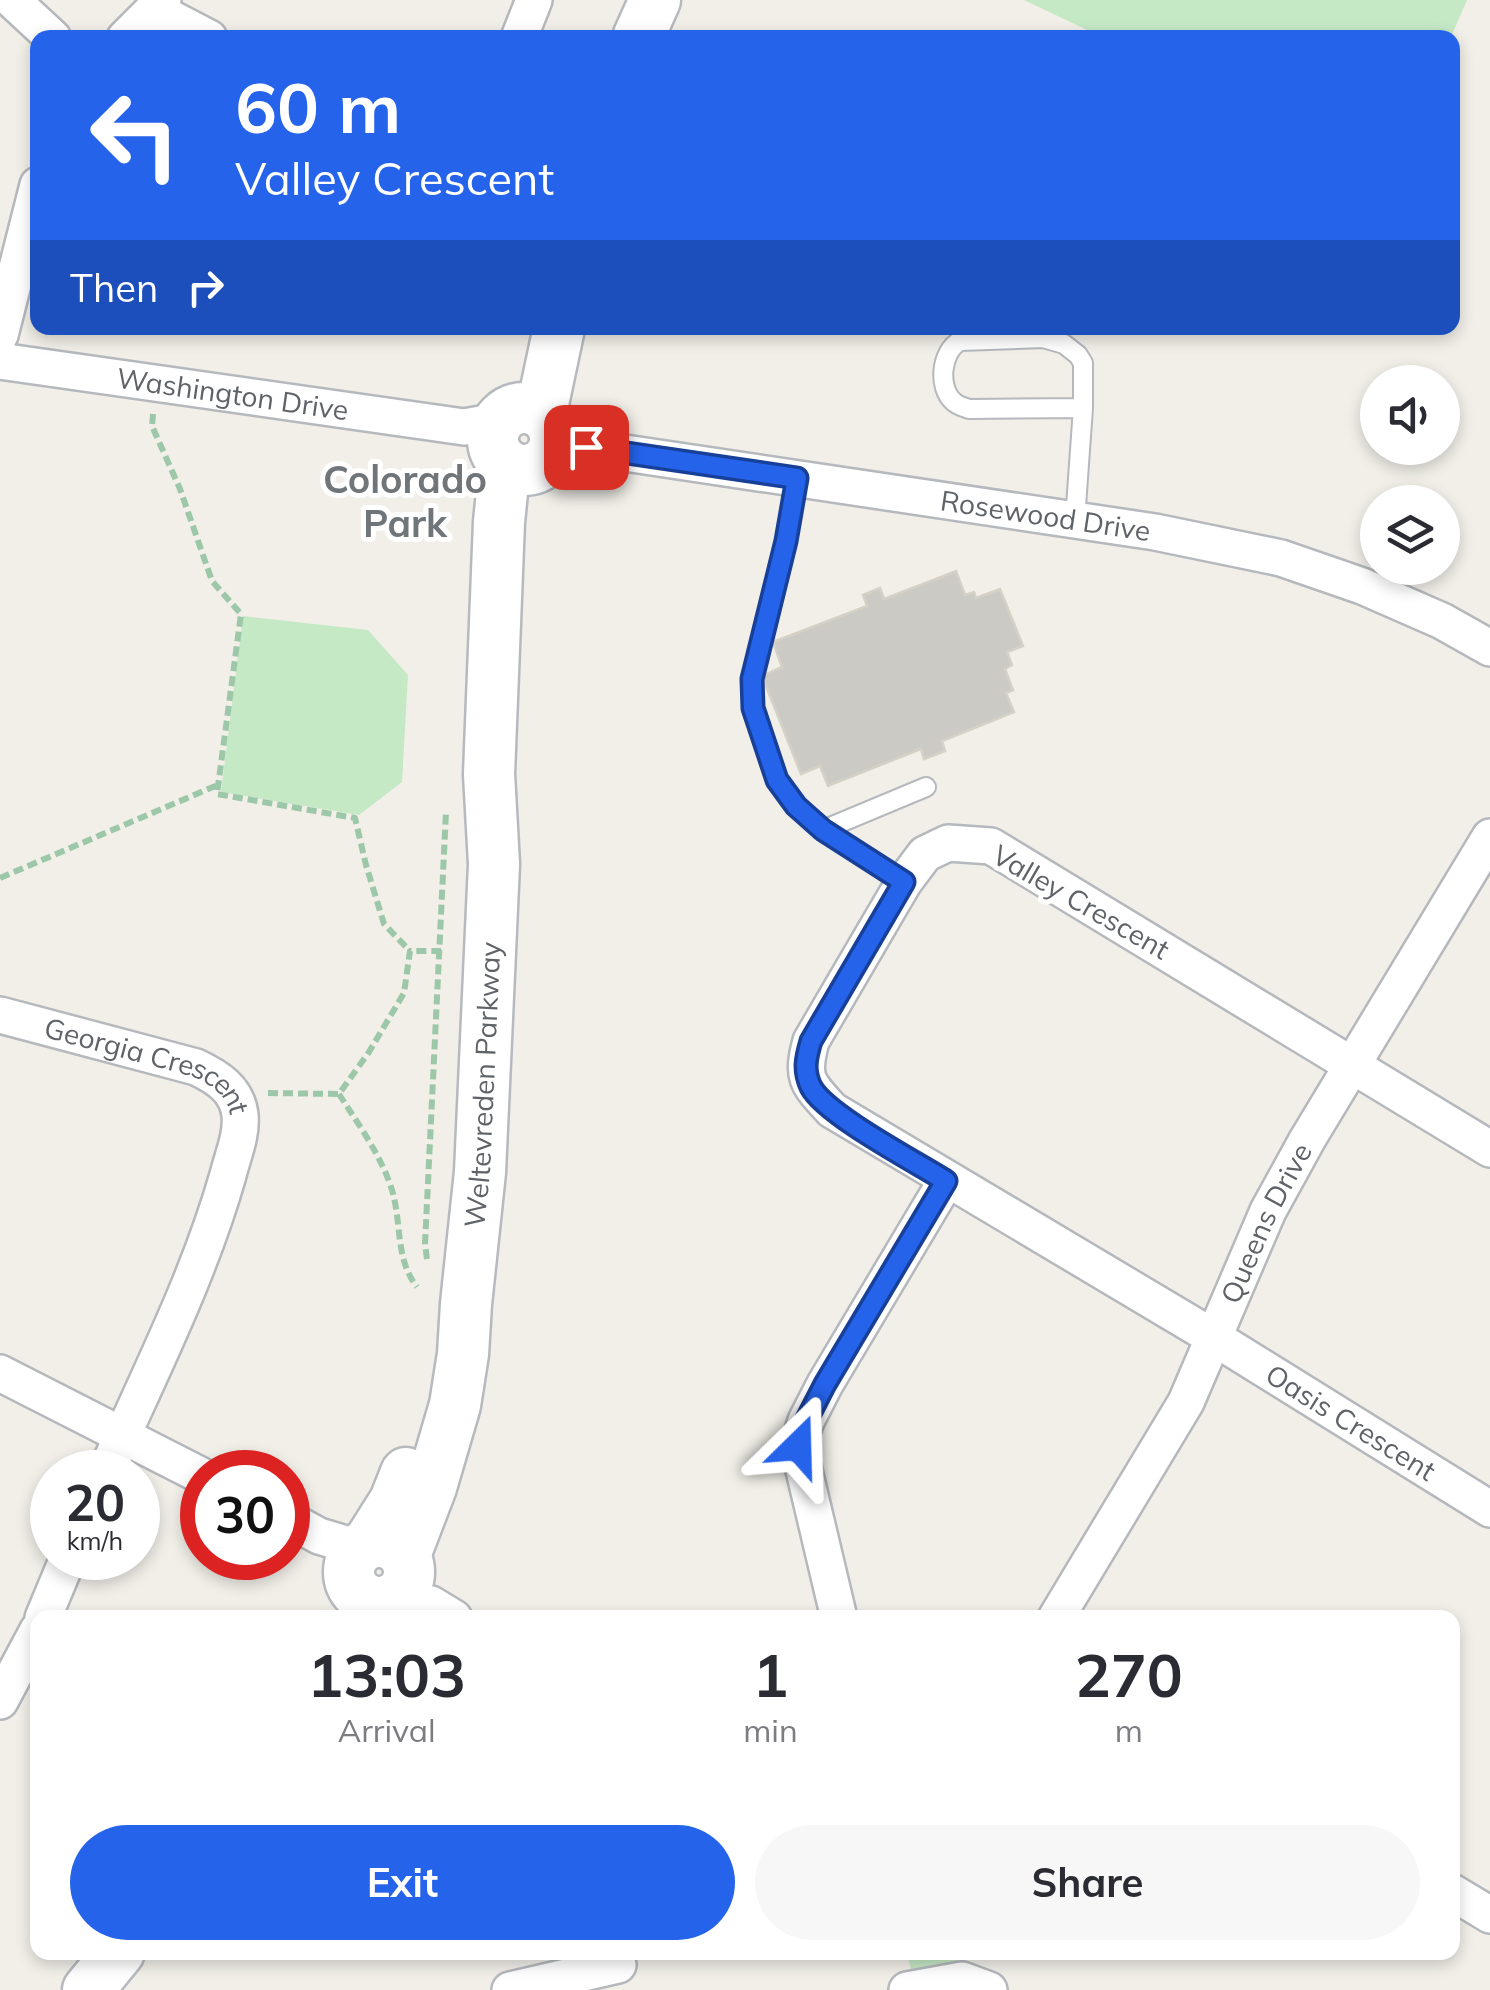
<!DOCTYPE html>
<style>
body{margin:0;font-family:Mulish,sans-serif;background:#f7f7f7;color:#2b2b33;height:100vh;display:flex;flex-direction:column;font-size:38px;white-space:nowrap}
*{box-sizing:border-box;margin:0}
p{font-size:32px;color:#7c7c81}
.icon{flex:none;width:55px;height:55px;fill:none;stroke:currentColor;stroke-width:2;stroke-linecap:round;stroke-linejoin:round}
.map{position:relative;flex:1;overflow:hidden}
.details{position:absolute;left:30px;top:1610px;width:1430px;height:350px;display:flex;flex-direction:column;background:#fff;border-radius:20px;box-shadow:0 5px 15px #0003}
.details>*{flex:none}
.banner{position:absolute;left:30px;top:30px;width:1430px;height:305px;border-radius:20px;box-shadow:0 5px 15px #0003;background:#2563eb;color:#fff;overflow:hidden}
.controls{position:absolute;left:1360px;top:365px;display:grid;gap:20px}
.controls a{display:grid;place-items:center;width:100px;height:100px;border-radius:50%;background:#fff;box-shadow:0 5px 15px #0003;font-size:50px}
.speed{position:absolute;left:30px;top:1450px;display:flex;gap:20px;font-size:50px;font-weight:700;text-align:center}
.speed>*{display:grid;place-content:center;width:130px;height:130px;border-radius:50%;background:#fff;box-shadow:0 5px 15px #0003;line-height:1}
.speed small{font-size:25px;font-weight:400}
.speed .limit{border:15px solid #d22;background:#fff;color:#111}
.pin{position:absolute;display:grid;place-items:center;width:85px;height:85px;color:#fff;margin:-42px;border-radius:20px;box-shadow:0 5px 15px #0006}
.me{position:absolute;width:110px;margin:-55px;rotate:22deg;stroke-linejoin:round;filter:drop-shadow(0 0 8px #0008)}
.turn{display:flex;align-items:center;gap:35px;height:210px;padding:0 40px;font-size:45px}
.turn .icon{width:130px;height:130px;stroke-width:2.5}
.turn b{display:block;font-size:70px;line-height:85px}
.then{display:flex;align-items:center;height:95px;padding:0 40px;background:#0003;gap:20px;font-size:38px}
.eta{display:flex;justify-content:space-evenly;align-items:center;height:170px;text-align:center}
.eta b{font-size:60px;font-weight:700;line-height:70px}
.cta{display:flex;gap:20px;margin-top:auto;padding:20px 40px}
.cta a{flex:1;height:115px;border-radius:60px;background:#2563eb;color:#fff;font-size:40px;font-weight:700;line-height:115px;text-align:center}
.cta a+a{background:#f7f7f7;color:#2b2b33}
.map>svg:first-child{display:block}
.green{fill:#c5e8c5}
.building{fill:#cccac5;stroke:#d6d1c6;stroke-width:2.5}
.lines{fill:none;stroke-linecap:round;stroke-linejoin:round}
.lane-casing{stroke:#b5b8bc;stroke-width:22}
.street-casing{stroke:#b5b8bc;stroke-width:40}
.secondary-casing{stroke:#b6babf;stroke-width:55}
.path{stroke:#9cc7a9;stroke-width:6;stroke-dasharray:10 5;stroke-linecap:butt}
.lane{stroke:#fff;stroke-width:18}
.street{stroke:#fff;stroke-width:35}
.secondary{stroke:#fff;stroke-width:50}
.route-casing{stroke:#184099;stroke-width:25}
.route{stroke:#2563eb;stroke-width:18}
.labels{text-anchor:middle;stroke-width:10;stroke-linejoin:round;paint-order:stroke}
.street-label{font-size:28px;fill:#5f6368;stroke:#fff}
.district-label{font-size:38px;font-weight:bold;fill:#70757a;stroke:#fff}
</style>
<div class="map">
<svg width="1490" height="1990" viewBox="0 0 1490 1990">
<rect width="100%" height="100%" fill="#f1efe8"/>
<path class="green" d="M1024 0H1467L1451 37H1102Z
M243 616 368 630 408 675 402 782 359 815 221 792Z
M962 1952 956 1965 912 1973 907 1953Z"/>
<path class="building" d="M956 571 965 595 974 592 976 598 1000 589 1023 646 1007 652 1012 665 1005 669 1013 690 1006 693 1014 712 942 741 945 751 924 759 921 749 828 786 820 766 801 774 762 676 782 667 773 642 867 606 863 595 880 588 884 599Z"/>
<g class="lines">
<defs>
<path id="lane" d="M797 479 786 541 752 679 753 708 777 780 796 806 823 830 904 882
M1075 520 1083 408V363L1078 355 1064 344 1043 338 960 341C941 351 937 388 954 402 958 406 964 407 969 409L1083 408
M823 830 926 787"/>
<g id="street">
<path d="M12 0 53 38"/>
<path d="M155 10 209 38"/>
<path d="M125 38 163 0"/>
<path d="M519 38 534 0"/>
<path d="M0 335 38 185"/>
<path id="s1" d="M0 361 464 427 498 421"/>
<path id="s2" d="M554 432 585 447 1155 532 1281 558 1362 586 1442 621 1490 648"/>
<path id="s3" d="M0 1015 196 1067C217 1077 237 1089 240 1115 242 1135 233 1155 228 1175 199 1277 149 1375 106 1472"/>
<path id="s4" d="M1490 1149 991 846 948 843 925 854 904 882 811 1041C801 1078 807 1083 832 1110L1213 1337 1490 1509"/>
<path d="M0 1373 202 1476"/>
<path d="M288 1519 319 1536 359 1548"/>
<path d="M397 1596 431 1604 454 1618"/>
<path d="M43 1618 68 1558"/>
<path d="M839 1618 798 1445 806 1421 825 1384 946 1181"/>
<path id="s5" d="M1056 1618 1186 1402 1268 1211 1307 1140 1490 837"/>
<path d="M0 1701 38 1630"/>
<path d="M1452 1892 1490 1915"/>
<path d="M510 1990 618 1965"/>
<path d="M907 1990 962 1980 989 1990"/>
</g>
<g id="secondary">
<path d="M638 38 655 0"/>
<circle cx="524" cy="439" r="31"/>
<path d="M541 413 559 328"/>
<circle cx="379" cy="1572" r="30"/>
<path d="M369 1542 395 1501 406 1473"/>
<path id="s6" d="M405 1555 431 1487 455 1405 463 1354 466 1304 480 1172 494 864 489 774 499 522 505 463"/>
<path d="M88 1990 119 1952"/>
</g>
</defs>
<use href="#lane" class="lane-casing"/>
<use href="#street" class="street-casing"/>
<use href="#secondary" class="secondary-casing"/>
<path class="path" d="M153 414 152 426 180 489 212 581 241 614 217 794 355 818 366 865 384 924 410 951
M0 878 220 784
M268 1093 339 1094 369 1052 404 993 410 951H441
M339 1094C358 1124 381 1155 392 1190 402 1224 395 1259 417 1287
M427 1259 425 1244 446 812"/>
<use href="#lane" class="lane"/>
<use href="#street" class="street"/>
<use href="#secondary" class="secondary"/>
</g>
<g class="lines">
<defs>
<path id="route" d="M586 447 797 478 786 541 752 679 753 708 777 780 796 806 823 830 904 882 811 1041C806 1058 803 1070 811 1087 826 1115 916 1162 946 1181L825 1384 806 1421 798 1446"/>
</defs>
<use href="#route" class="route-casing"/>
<use href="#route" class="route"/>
</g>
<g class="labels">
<g class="street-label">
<text dy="10" stroke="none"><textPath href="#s1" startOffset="235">Washington Drive</textPath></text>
<text dy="10" stroke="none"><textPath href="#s2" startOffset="500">Rosewood Drive</textPath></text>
<text transform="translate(1081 902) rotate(30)" y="10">Valley Crescent</text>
<text dy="10" stroke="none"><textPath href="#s3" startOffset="158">Georgia Crescent</textPath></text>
<text dy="10" stroke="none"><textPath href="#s6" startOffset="480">Weltevreden Parkway</textPath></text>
<text dy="10" stroke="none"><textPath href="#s5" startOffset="448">Queens Drive</textPath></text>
<text dy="10" stroke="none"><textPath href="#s4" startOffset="1555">Oasis Crescent</textPath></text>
</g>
<g class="district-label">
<text x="405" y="493">Colorado<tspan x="405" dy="44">Park</tspan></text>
</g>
</g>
</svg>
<div class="controls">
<a><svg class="icon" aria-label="sound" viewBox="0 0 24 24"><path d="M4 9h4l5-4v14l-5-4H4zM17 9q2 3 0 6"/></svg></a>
<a><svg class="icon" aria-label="layers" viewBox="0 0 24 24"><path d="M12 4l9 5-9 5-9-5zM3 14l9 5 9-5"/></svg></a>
</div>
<div class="speed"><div>20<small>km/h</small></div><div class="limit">30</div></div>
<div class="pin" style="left:586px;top:447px;background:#d93025"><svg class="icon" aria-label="arrive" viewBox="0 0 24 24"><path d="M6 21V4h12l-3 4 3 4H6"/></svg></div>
<svg class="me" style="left:798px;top:1446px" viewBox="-20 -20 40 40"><path d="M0-17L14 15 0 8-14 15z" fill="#2563eb" stroke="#fff" stroke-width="4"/></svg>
<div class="banner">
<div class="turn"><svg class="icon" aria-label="left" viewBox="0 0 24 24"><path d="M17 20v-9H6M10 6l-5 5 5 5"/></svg><div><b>60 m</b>Valley Crescent</div></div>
<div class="then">Then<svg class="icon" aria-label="right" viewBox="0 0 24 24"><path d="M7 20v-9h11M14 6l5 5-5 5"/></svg></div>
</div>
<section class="details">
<div class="eta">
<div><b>13:03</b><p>Arrival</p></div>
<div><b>1</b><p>min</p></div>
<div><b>270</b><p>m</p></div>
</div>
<div class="cta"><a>Exit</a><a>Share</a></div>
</section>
</div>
